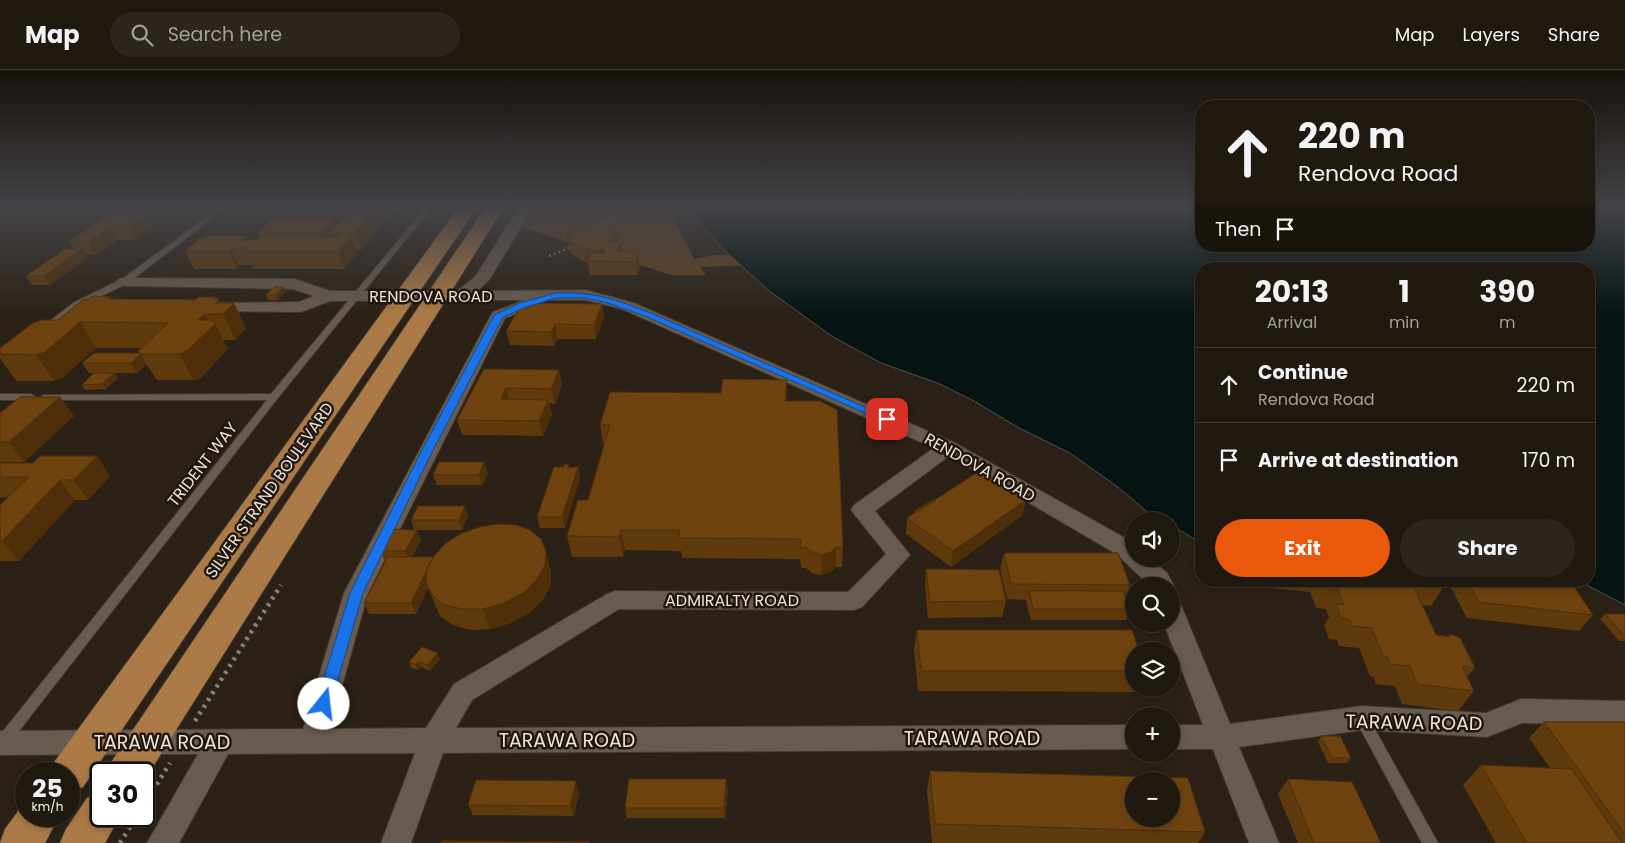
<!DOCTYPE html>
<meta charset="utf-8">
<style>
body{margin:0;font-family:Poppins,sans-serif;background:#2d261e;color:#f1f3f6;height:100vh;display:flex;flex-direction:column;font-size:19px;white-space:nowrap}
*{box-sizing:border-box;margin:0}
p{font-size:16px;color:#a2a09f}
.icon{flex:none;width:28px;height:28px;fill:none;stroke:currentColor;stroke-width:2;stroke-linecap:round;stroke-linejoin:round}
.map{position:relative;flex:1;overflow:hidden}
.panel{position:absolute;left:1195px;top:192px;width:400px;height:325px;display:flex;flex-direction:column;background:#201910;border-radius:20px;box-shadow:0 2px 8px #0003,0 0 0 1px #3d3830}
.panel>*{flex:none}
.guide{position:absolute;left:1195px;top:30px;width:400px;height:152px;border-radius:20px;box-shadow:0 2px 8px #0003,0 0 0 1px #3d3830;background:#201910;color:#f1f3f6;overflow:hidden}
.tools{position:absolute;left:1125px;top:442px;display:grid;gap:10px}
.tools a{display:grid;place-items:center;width:55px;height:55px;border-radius:50%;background:#201910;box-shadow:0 2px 8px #0003,0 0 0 1px #3d3830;font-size:25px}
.speed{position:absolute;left:15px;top:692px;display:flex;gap:10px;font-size:25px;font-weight:700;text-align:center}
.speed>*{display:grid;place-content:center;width:65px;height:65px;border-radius:50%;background:#201910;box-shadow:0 2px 8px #0003,0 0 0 1px #3d3830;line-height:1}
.speed small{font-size:12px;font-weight:400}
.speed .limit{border:2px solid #111;border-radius:8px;background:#fff;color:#111}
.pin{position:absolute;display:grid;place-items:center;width:42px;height:42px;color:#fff;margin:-21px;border-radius:10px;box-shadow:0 2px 8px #0006}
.me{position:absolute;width:55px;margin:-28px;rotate:16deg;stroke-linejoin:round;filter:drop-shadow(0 0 4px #0008)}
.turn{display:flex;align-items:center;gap:18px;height:105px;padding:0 20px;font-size:22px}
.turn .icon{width:65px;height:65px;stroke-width:2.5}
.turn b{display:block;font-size:35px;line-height:42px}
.then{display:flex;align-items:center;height:48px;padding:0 20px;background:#0003;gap:10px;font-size:19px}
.eta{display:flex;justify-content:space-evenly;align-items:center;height:85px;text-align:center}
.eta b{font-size:30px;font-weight:700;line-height:35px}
.button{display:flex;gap:10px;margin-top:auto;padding:10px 20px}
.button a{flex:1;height:58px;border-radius:30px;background:#ea580c;color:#fff;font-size:20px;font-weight:700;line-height:58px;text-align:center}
.button a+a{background:#2d261e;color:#f1f3f6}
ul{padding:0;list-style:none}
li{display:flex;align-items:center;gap:15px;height:75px;padding:0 20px;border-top:1px solid #3d3830}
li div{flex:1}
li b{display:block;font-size:19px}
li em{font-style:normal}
header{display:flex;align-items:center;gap:30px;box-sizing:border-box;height:70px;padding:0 25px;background:#201910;border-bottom:1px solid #3d3830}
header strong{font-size:24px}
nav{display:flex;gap:28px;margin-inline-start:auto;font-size:18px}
.search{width:350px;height:45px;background:#2d261e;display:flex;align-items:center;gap:12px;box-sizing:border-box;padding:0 18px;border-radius:28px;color:#a2a09f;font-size:19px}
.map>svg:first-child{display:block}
.green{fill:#65421d}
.water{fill:#061514;stroke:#4b5350}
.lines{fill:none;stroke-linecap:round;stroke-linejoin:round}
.service-casing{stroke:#433a33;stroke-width:2}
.minor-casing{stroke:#433a33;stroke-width:2}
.trunk-casing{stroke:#433a33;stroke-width:2}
.path-far1{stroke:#8a8279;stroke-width:2.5;stroke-dasharray:2 3;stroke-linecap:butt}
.path{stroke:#8a8279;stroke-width:4.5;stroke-dasharray:3 5;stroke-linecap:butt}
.service{fill:#685b50;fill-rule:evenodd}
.minor{fill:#685b50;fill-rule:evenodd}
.trunk{fill:#ab7a47;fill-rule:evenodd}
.wall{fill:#5f3a0d}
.shaded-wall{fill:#4e2f0a}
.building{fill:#6f430f;stroke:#4e2f0a;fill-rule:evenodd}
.route{fill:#1a73e8;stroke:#114b97}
.labels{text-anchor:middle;stroke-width:5;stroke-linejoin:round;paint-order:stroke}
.street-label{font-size:16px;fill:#ebe4dd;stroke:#22170d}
.near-street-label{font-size:19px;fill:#ebe4dd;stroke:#22170d}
</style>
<header>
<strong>Map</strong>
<div class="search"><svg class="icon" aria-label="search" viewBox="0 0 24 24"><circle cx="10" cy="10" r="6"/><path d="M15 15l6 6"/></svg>Search here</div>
<nav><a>Map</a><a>Layers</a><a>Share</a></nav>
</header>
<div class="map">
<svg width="1625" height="773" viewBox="0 0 1625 773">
<rect width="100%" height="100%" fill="#2b2116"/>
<path class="green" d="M531 137H668L694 189 714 185 805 182V193L700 197 706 205H671L519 156Z"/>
<path class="water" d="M690 137H1201V176H1589V137H1625V535L1579 511H1589V199H1201V470H1196L1171 455V451H1158L1118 417 1070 383 1019 358 974 331 940 314 881 293 833 267 768 220 724 180 693 144Z"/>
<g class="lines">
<defs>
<path id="service" d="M220 137H227L128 213 79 237 48 260H42L41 258 73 233 122 209Z
M426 137H432L277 329 9 674 4 676 0 675V665L267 330H46L43 329 41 327 43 325 271 324Z
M0 324H31L36 327 31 330H0Z
M1362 643 1367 645 1438 773H1422L1355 649 1357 645Z"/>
<path id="minor" d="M519 137H533L489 210 477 221 586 220 634 233 955 373 1134 473V489H1151L1167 503 1174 516 1171 521V516H1150L1118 485 949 386 875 441 910 485 862 537 854 540 619 539 472 630 456 658 1134 655V679L443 683 411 773H381L415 683 228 684 179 773H147L198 684 0 685V661L303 659 344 523 491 245 493 242 525 230 330 231 301 242 208 241 202 239 200 236 202 233 299 232 314 226 293 219 125 216 120 214 117 211 120 208 295 209 330 221H457L475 207ZM544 230H586L622 239 934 378 854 435 851 440 886 484 848 522 615 521 607 524 454 614 426 658 330 659 368 523 505 248 543 234Z
M1171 531 1180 533 1183 540 1230 654 1362 636 1486 643 1521 629 1625 631V655L1522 653 1487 667 1362 660 1239 677 1279 773H1249L1213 679H1171V655H1203L1164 554H1171Z"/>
<path id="trunk" d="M459 137H477L83 717 69 722V704H49L55 691Z
M486 137H504L144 711V704H106L112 691Z
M101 723V746H120L105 773H60L66 759 87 728Z
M25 732H26V746H59L45 773H0L5 759Z"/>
</defs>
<use href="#service" class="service-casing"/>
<use href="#minor" class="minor-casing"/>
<use href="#trunk" class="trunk-casing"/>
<path class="path-far1" d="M595 162 608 150 639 137
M549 186 572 177"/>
<path class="path" d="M195 651 281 515
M144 735 170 693
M120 773 137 746"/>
<use href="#service" class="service"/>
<use href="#minor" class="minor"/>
<use href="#trunk" class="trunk"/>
</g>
<path class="wall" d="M121 137H156L153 138H145L148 144 147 145 153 157 135 170H117L95 185 85 184 88 188 50 215H32L26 206 74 179 69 171Z
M354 137H398L392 144H387L386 146 387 149 361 180H357L356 181 357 184 344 199H253L251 195H239L236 199H194L185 181 246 166 248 170H257L260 167 258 162 336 156Z
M592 162 618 172H621L622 181 631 183H638L640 197 637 205H590L588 193H587L571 184 566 164Z
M286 221 278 230H268L266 225Z
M113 229H218L220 233H234L246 258 235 270H223L228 279 201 308 194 310H157L146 294 137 303H115L118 308 106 319 85 320 82 315 94 303H89L82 293 140 283 141 278H96L62 308 54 311H16L0 288V278L58 250Z
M602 234 604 248 596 269H558L554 276 510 275 506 261Z
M484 299 562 315 555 334 549 333 552 345 543 366 462 365 457 350Z
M787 331 843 477 842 497H836L831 502 821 505 812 503 806 498H801L800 489 682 488 681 481 625 480 623 487H572L567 466 588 430 604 374H603L600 355Z
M0 343 74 346 24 392H0Z
M97 386 110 406 88 430H75L19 491H0V435L8 427 0 428V393H33Z
M484 392 488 403 482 415H437L433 405Z
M578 397 580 408 565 458H540L537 447 569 398Z
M936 430 1023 445 951 497 906 464 907 448 914 444 915 441Z
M465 436 468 446 462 460H417L421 470 412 487 551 501V515L543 530 529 543 511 553 490 559 470 560 453 555 440 546 428 518 416 544H369L364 533 385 491 380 481 414 459 411 450Z
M1004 483 1130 515 1125 528 1129 539 1126 550H1031L1026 532 1027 530 1007 529 1000 499Z
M926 499 1006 531 1002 547 928 548 925 515Z
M1269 511H1443L1445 515 1431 536 1422 535 1436 565 1448 567 1450 564 1475 598 1467 607 1474 621 1458 641 1402 634 1395 616 1376 614 1374 607 1370 606 1359 578 1339 576 1337 570 1329 569 1324 555 1329 547 1326 539 1316 538 1310 522 1271 518Z
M1454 511H1563L1593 545 1579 561 1467 548 1450 516Z
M1605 544H1625V571H1619L1600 549Z
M917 560 1134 581V619H1139L1138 622 918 621 914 580Z
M440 589 430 601 421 597 418 600 411 598 409 592Z
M1544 652H1625V773H1496L1463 715 1481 695 1550 698 1529 668Z
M1321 666 1351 688 1347 693H1328L1318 672Z
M930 701 1205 762 1198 773H932L927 721Z
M726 709 728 720 725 748H627L625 738Z
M1288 709 1381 773H1298L1278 724Z
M579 722 574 746 473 745 468 735Z"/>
<path class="shaded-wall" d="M133 137H144L148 144 147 145 153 157 135 170 122 144Z
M378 137H385L387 144 386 146 387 149 361 180 355 163Z
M389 137H398L392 144Z
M333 148 338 161 330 163 332 168 326 175 321 162Z
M110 157 117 170 95 185 88 172Z
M351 163 357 180 356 181 357 184 344 199 338 182Z
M246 166 253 182 241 170Z
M618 167 619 176 621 172 623 185 620 192 608 171Z
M231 178 239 195 236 199 228 181Z
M590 178 592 191H588V193H587L585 180Z
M605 178 607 192H597L595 181Z
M82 179 88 188 50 215 44 206Z
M638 183 640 197 637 205 636 192Z
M284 217 286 221 278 230 276 225Z
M217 227 225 242 234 233 246 258 235 270 223 244 214 229Z
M602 234 604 248 596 269 594 255Z
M205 244 212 257 215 254 228 279 201 308 194 310 179 284 198 250Z
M80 252 96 278 62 308 54 311 36 285Z
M555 254 558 269 554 276 551 262Z
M141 284 146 294 137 303 131 293Z
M559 300 562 315 555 334 551 319Z
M114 303 118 308 106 319 102 314Z
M787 310V329L786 350 785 331Z
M506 318 510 333 501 329Z
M60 327 74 346 24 392 9 372Z
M548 330 552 345 543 366 539 351Z
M97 386 110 406 88 430 74 410Z
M484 392 488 403 482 415 479 405Z
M578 397 580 408 565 458 562 447Z
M60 410 75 430 19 491 2 471Z
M1026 430 1023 445 951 497 953 481Z
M465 436 468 446 462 460 459 450Z
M417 460 421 470 409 492 405 481Z
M621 460 625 480 623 487 619 467Z
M836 477V497L831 502 821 505 822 485Z
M546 481 551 501V515L543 530 529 543 511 553 490 559 483 539Z
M433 487 428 518 416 544 411 533Z
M438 583 440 589 430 601 427 595Z
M418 592 421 597 418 600 416 595Z
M726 709 728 720 725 748 724 738Z
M576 711 579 722 574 746 570 736Z"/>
<path class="building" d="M121 137H133L122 144 147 145 129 157H110L88 172 69 171Z
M354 137H378L355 163H351L348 166 351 167 338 182H245L248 178H231L228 181H185L203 166H246L241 170H257L260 167H338L341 163H330Z
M333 148 321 162H258L272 149Z
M608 156 618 167 608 171 621 172 616 181H631L630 183H638L636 192 588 191 591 183H604L605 178 595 181 590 178 585 180 568 171 574 169 566 164 584 157 592 162Z
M65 179H82L44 206H26Z
M274 217H284L276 225H266Z
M92 226 111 227 108 229 195 230 199 227H217L214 229H219L215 233H234L223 244H205L198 250H213L215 254 187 281 179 284H141L138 281 168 253 80 252 45 282 36 285 0 284V278L33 253 42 250H58L84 229H89Z
M522 233 602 234 594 255 555 254 551 262 506 261Z
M94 283H140L141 284 131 293H82Z
M484 299 559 300 551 319 506 318 501 329 548 330 539 351 457 350Z
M94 303H114L102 314 82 315Z
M723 309 787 310 785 331H820L837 340 843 477H836L831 482 822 485 812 482 806 477 800 478 801 469 679 468 680 460H621L619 467 567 466 578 430H588L610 355H600L610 322 721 323Z
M20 327H60L9 372H0V343Z
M40 386H97L74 410H60L2 471H0V435L29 407H0V393H33Z
M439 392H484L479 405H433Z
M569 394 568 398 578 397 562 447H537L554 397H563L564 395Z
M981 400 1026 430 953 481 907 448Z
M934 429 936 430 917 442 915 441Z
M418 436H465L459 450H411Z
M498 454 516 455 530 460 541 469 546 481 545 495 537 509 523 523 504 533 483 539H462L444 535 432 525 426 513 427 499 434 486 446 473 462 463 480 457Z
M393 459 417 460 405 481H380Z
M1004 483H1118L1130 515 1011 514Z
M388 487H433L411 533H364Z
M926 499 999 500 1006 531 930 532Z
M1325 511H1443L1445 515 1411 511 1436 565 1451 567 1450 564 1460 568 1475 598 1462 596 1474 621 1417 614 1410 596 1390 594 1388 587 1383 586 1372 558 1352 556 1350 550 1341 548 1336 534 1344 535 1338 519 1327 518Z
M1467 511H1563L1571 512 1593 545 1479 532Z
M1029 521H1123L1129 539H1033Z
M1605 544H1625V565H1624Z
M917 560H1132L1139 581H1134V601H921Z
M422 577 438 583 427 595 418 592 416 595 409 592Z
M1544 652H1625V764Z
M1321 666H1340L1351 688H1332Z
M1481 695 1572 699 1622 773H1527Z
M930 701 1188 708 1205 762 935 754ZM1134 711H1171V749H1134Z
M629 709H726L724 738H625Z
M1288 709 1352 712 1381 773H1314Z
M476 710 576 711 570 736 468 735Z
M442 771 589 772V773H441Z"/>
<linearGradient id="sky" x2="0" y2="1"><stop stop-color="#18120c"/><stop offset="0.56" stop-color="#444347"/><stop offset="1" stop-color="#444347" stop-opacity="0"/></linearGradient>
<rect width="1625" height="245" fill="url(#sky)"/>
<path class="route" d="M556 223C596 222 614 229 651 243L892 349 887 352 883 351 645 246 608 233 586 228H556L526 237 503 247 432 382 363 523 331 634 329 639 324 641 318 639 316 634 350 523 421 382 494 245 520 233Z"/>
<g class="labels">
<g class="street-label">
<text x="431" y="232">RENDOVA ROAD</text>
<text transform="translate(202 394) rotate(-52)" y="6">TRIDENT WAY</text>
<text transform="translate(980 397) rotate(29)" y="6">RENDOVA ROAD</text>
<text transform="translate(269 420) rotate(-55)" y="6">SILVER STRAND BOULEVARD</text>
<text x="732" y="536">ADMIRALTY ROAD</text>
</g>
<g class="near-street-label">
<text transform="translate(1414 652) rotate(1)" y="7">TARAWA ROAD</text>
<text x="972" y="675">TARAWA ROAD</text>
<text x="567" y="677">TARAWA ROAD</text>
<text x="162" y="679">TARAWA ROAD</text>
</g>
</g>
</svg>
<div class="tools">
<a><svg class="icon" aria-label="sound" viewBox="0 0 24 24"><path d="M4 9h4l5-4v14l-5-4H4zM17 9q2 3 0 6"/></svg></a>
<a><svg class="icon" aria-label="search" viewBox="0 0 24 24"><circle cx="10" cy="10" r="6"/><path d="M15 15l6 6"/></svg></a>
<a><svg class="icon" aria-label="layers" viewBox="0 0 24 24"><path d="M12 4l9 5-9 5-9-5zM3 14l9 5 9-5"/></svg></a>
<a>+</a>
<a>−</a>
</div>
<div class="speed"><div>25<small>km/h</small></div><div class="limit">30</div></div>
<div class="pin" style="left:887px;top:349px;background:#d93025"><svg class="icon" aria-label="arrive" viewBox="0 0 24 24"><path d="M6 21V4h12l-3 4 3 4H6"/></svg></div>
<svg class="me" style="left:324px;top:634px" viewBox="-20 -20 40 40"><circle r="19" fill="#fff"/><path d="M0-13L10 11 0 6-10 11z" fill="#1a73e8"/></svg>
<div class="guide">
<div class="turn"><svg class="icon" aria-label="ahead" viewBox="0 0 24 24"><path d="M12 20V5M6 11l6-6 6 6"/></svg><div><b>220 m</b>Rendova Road</div></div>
<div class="then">Then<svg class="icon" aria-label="arrive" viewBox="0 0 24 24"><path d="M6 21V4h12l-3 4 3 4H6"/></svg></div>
</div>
<section class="panel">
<div class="eta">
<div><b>20:13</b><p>Arrival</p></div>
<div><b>1</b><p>min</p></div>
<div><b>390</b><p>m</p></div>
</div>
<ul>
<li><svg class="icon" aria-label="ahead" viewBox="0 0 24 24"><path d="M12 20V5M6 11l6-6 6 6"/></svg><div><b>Continue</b><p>Rendova Road</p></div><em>220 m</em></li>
<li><svg class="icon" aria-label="arrive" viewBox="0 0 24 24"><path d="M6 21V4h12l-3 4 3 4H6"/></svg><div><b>Arrive at destination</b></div><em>170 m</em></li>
</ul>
<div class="button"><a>Exit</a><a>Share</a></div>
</section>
</div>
